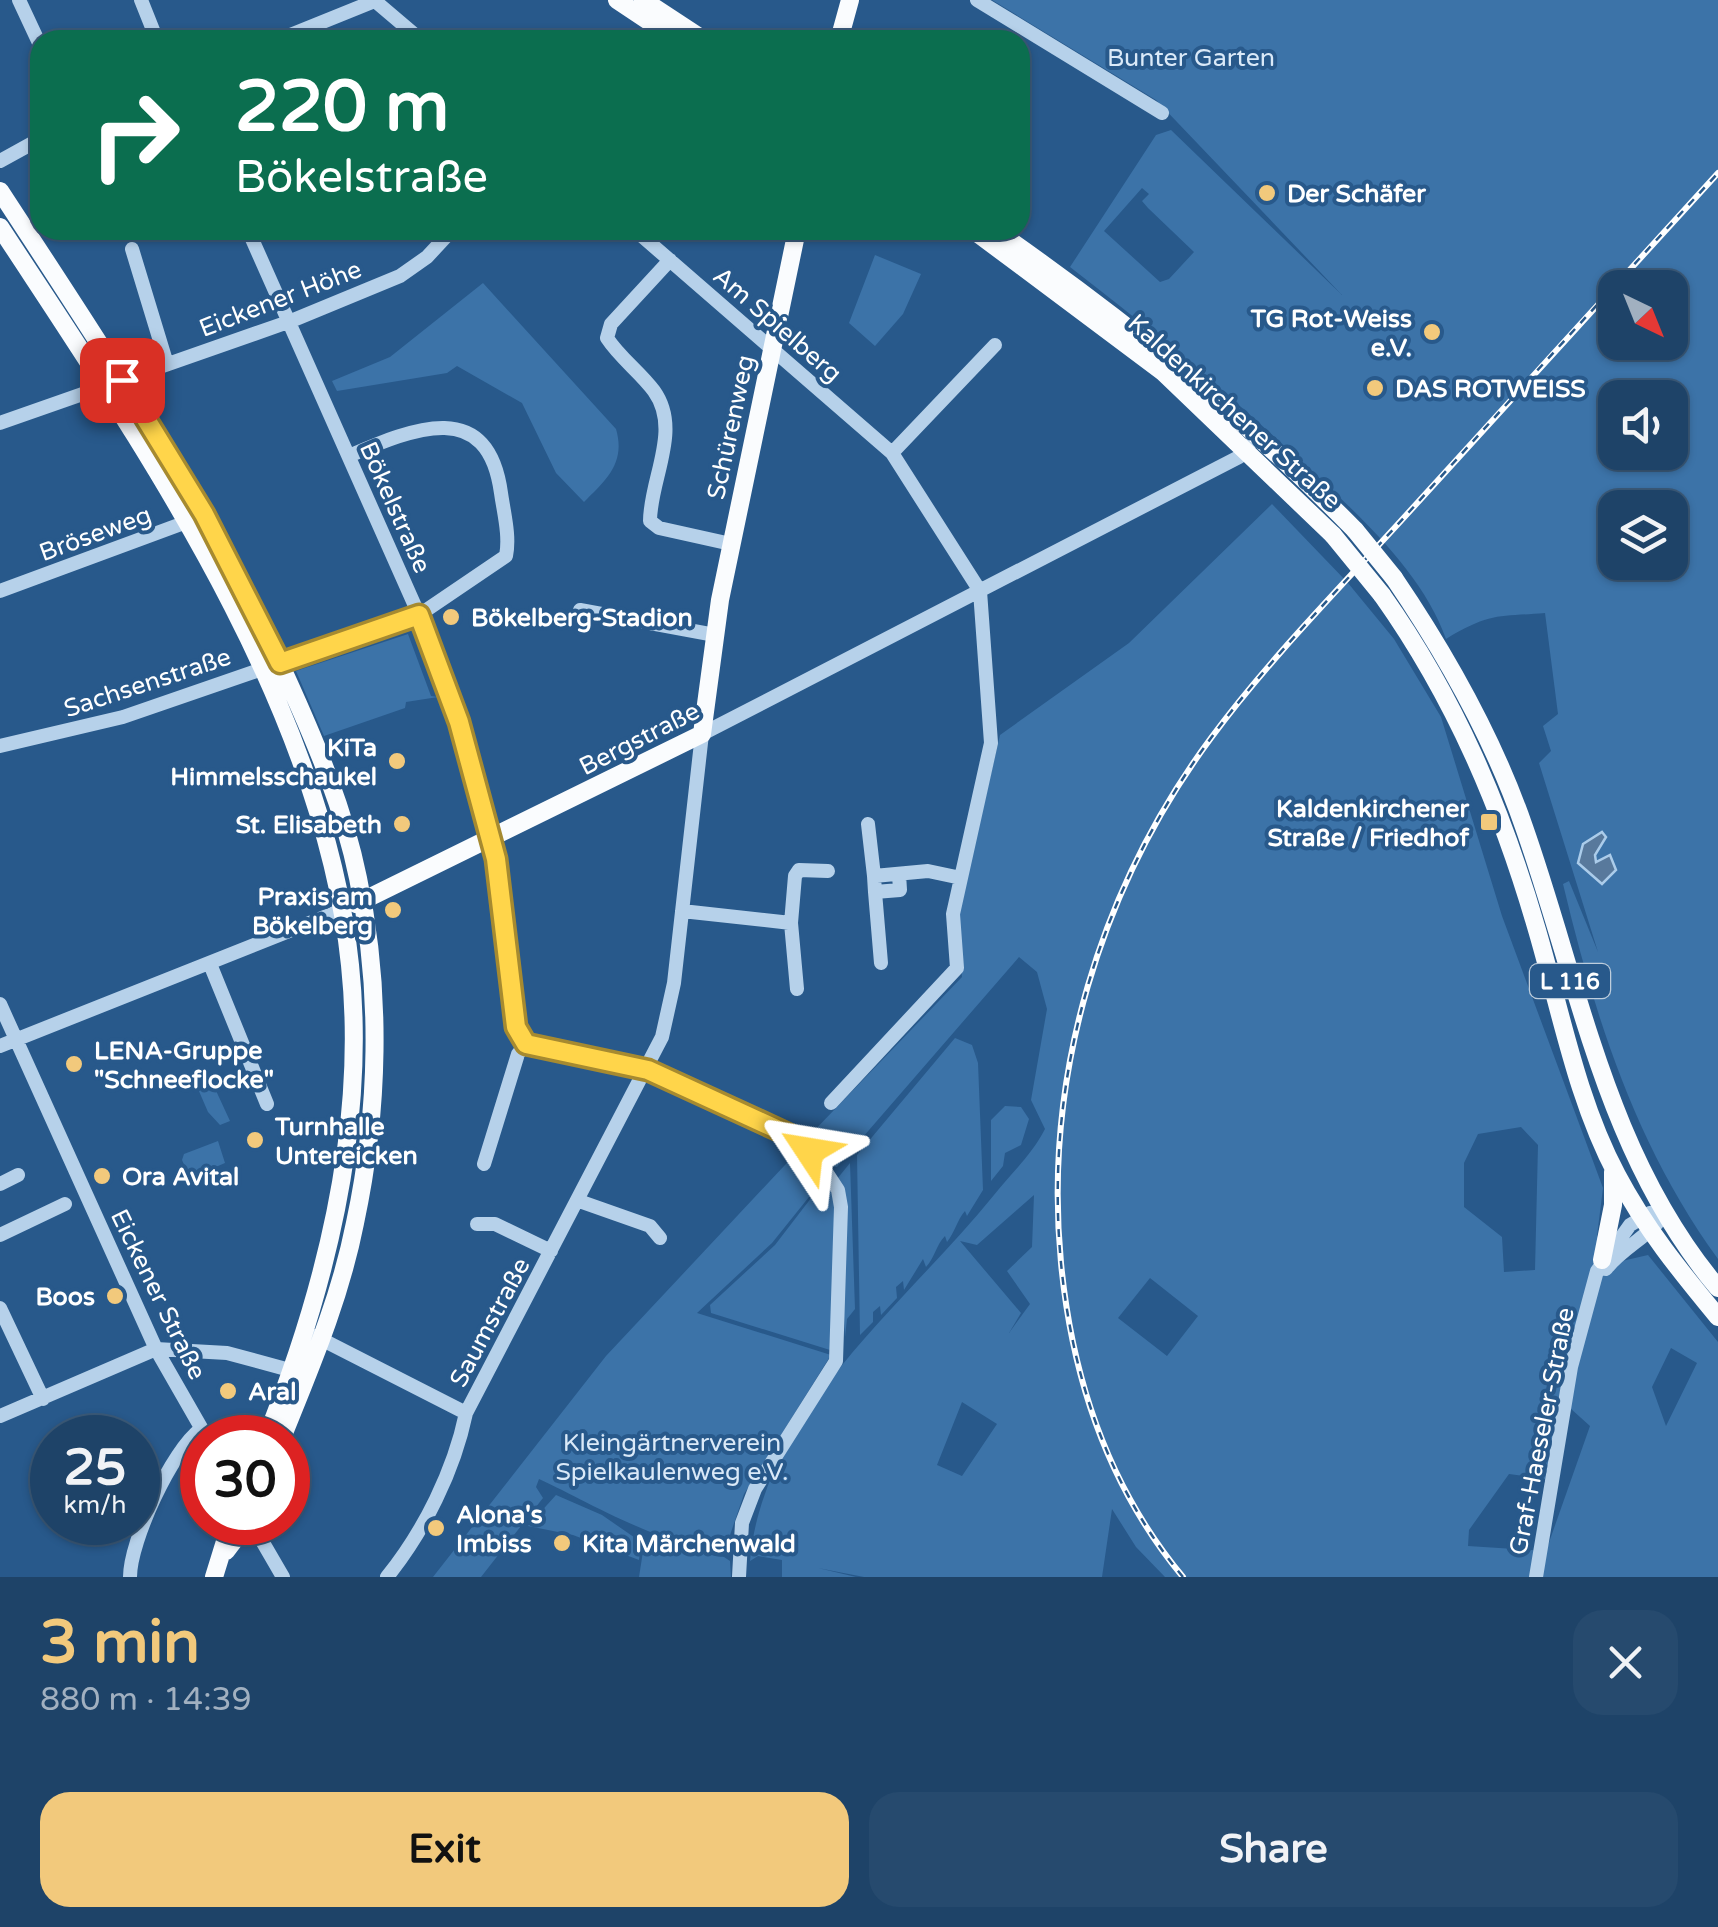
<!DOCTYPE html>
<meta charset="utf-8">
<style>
body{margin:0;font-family:"Varela Round",sans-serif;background:#264a6e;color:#f1f3f6;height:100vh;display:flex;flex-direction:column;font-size:38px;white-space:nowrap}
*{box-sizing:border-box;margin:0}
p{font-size:32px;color:#a1b0c0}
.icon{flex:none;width:55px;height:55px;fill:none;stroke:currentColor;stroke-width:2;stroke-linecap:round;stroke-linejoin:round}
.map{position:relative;height:1577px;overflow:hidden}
.drawer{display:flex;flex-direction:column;background:#1e4368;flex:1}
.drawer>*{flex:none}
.banner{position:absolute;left:30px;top:30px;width:1000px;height:210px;border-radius:30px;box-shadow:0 2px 8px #0004,0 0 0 2px #3c5c7c;background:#0b6e4f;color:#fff;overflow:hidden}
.needle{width:65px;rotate:137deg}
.fabs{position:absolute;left:1598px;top:270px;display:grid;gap:20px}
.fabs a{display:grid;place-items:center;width:90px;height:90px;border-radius:20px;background:#1e4368;box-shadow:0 2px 8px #0004,0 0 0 2px #3c5c7c;font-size:50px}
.speed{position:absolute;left:30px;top:1415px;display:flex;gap:20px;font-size:50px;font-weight:700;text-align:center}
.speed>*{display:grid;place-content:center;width:130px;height:130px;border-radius:50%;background:#1e4368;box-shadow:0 2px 8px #0004,0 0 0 2px #3c5c7c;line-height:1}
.speed small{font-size:25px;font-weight:400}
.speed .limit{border:15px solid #d22;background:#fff;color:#111}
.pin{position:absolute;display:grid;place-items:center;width:85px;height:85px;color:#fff;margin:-42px;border-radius:20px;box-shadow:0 5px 15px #0006}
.me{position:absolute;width:110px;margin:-55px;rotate:303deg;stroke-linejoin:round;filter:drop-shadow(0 0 8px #0008)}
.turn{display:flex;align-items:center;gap:35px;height:210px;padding:0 40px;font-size:45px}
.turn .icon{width:130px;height:130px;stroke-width:2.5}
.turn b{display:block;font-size:70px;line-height:85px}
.round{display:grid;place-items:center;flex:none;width:105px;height:105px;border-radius:30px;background:#264a6e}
.summary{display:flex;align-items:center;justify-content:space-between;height:170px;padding:0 40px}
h1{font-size:60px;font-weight:700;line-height:75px;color:#f2c97c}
.primary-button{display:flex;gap:20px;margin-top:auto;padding:20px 40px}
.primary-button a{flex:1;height:115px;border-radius:30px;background:#f2c97c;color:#111;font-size:40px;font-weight:700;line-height:115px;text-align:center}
.primary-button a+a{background:#264a6e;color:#f1f3f6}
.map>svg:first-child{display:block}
.green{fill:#3c73a8;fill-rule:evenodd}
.water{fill:#58799c;stroke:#abccea;stroke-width:2.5}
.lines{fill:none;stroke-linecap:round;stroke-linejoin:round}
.minor{stroke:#b6d1ea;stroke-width:14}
.major{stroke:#fafcfe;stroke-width:18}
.rail-casing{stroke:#fff;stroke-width:6}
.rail{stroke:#28598b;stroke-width:2.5;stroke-dasharray:8;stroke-linecap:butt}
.major-bridge{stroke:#fafcfe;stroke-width:18}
.route-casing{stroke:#a68a30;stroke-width:25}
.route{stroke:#ffd54a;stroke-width:18}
.poi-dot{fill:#f2c97c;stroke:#28598b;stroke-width:4}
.labels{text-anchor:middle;stroke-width:8;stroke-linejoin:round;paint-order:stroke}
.shield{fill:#28598b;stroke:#becddc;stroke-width:2.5}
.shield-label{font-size:22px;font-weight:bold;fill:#fff}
.park-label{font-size:25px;fill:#dae9f8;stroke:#28598b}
.poi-label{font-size:25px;font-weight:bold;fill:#fff;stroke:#28598b;text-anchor:start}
.street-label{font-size:25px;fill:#fff;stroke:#28598b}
</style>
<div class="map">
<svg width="1718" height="1577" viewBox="0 0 1718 1577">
<rect width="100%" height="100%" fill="#28598b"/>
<path class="green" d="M992 0H1718V1259C1636 1146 1595 1018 1563 884L1569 881 1598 952 1539 763 1551 751 1543 726 1558 714 1545 613C1498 617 1491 612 1446 639 1423 573 1359 515 1309 469 1232 396 1153 331 1070 267L1156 135 1171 130 1342 295 1156 100ZM1142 188 1149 194 1142 201 1148 208 1194 252 1169 279 1160 282 1104 231ZM1615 288H1670V342H1615ZM1615 398H1670V452H1615ZM1615 508H1670V562H1615Z
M875 255 921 274 903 314 875 346 849 323Z
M483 283 616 429C626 463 606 480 584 502L556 473 522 403 457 366 447 373 337 391 332 381 390 357Z
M1272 504 1348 583 1394 639 1441 717 1502 916 1603 1188 1597 1236 1622 1261 1648 1255 1718 1342V1577H1165L1136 1547 1112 1509 1102 1577H864L818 1568 856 1577H782V1560L758 1556 750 1561C763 1412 905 1305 994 1195 1011 1174 1033 1153 1045 1129L1031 1100 1047 1009 1037 972 1019 957 837 1167 829 1166 809 1136 962 977 957 920 1000 735 1129 643ZM1521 1127 1538 1145 1535 1270 1504 1272 1502 1237 1464 1207V1163L1478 1134ZM1034 1195 1032 1247 1007 1271 1030 1304 1009 1333 1021 1313 960 1241 977 1245ZM1150 1278 1198 1316 1167 1356 1118 1318ZM1671 1348 1697 1363 1666 1426 1652 1387ZM1560 1399 1590 1426 1546 1551 1468 1546 1469 1530 1509 1474 1545 1479ZM962 1402 997 1424 962 1476 937 1465Z
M408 634 431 696 438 697 406 702 405 708 324 736 296 671Z
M955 1038 972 1045 978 1063 983 1190 967 1216 965 1211C957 1220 955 1232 947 1242L945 1236C936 1245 935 1257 926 1267L923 1259 904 1290 903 1281 896 1287 897 1298 881 1315 880 1306 873 1312V1322L860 1335 857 1155Z
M206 1069 230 1121 220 1125 208 1112 192 1075Z
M1005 1106 1021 1107 1029 1119 1021 1145 1005 1153 1003 1166 991 1181V1120Z
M218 1141 225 1163 190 1178 182 1160 184 1154Z
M799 1150 815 1171 817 1187 772 1243 697 1313 831 1355 744 1494 728 1541C694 1566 576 1495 539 1479L536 1487 543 1498 481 1577H433L606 1356Z
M850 1163 855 1309 847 1319 845 1337 837 1179Z
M830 1182 837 1202 830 1350 711 1313 710 1305 775 1245 818 1189 827 1191Z
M556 1495 602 1515 641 1542 639 1560 573 1535 528 1526Z
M644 1545 724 1557 730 1561 731 1577H639Z"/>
<path class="water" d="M1602 832 1606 837 1595 855 1596 862 1610 855 1616 870 1602 884 1578 863 1583 844Z"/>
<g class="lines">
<path class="minor" d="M19 0 40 45
M141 0 157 40
M977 0 1162 113
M375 1 421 40
M278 40 377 0
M0 161 40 139
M248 230 419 615 459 722 496 859 517 1027 526 1044
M635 230 892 453 980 591 991 743 953 914 957 968 831 1103
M132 249 167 364
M670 260 611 324 607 338C620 358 640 372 654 391 682 430 650 479 650 521L659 528 731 544
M0 423 291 321 400 276 427 257 452 230
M892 453 995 345
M0 591 192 520
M580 610 715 635
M0 746 123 717 419 615 506 556C510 536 504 514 501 493 488 397 414 428 349 456
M868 824 874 876
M899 874 900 890 875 892 874 876 928 871 961 878
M875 892 881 963
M682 911 791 923
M210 964 267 1104
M797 989 791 923 795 876 799 870 828 871
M0 1004 156 1349 207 1438
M526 1044 649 1069 796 1139 809 1151
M0 1046 342 910
M484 1164 518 1054 526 1044
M0 1184 18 1175
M579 1201 650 1226 660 1238
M477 1224H495L551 1251
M0 1235 65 1204
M1606 1269C1622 1247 1656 1233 1664 1212
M0 1308 43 1399
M315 1336 466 1413
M0 1416 156 1349 227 1353 297 1372
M251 1522 283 1577
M130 1577C130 1541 172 1450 201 1429
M387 1577C424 1531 454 1471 466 1413L662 1037 674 983 702 734 1239 457 1249 445
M739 1577 742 1523 755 1489 836 1361 841 1207 838 1190 819 1161
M1536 1577 1571 1367 1597 1271 1630 1225 1650 1213 1664 1212"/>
<path class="major" d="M617 0 677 40
M643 0 704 40
M839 40 850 0
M0 191C103 349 210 506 287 679 316 743 344 809 358 878 382 991 379 1111 355 1223 340 1299 311 1366 282 1438
M0 227C142 444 323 701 350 965 367 1126 326 1289 266 1438
M973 230 1163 372 1333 535
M995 230C1128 323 1241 414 1355 530
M1394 578C1447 656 1493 737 1524 827 1580 986 1606 1155 1718 1288
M1382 595C1455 698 1502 809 1537 930 1561 1012 1577 1100 1617 1175 1645 1228 1680 1271 1718 1317
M356 904 702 734 720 600 797 230
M1602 1260 1613 1205V1172
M226 1551 248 1522
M214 1577 231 1522"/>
<defs>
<path id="rail" d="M1183 1577C1109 1488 1072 1378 1061 1263 1043 1076 1100 888 1211 738 1270 658 1342 586 1409 512 1511 399 1614 286 1718 173"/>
</defs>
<use href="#rail" class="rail-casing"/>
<use href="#rail" class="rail"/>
<path class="major-bridge" d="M1355 530 1394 578
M1333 535 1382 595"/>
</g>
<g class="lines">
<defs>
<path id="route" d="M122 380 204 514 280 663 419 615 459 722 496 859 516 1027 526 1044 648 1070 796 1138 809 1151"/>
</defs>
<use href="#route" class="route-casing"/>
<use href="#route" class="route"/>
</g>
<g class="poi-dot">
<circle cx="1267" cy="193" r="10"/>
<circle cx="1432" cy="332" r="10"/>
<circle cx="1375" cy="388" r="10"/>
<circle cx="451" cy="617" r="10"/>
<circle cx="397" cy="761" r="10"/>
<rect x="1479" y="812" width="20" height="20" rx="5"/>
<circle cx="402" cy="824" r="10"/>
<circle cx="393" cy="910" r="10"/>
<circle cx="74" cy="1064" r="10"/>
<circle cx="255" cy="1140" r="10"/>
<circle cx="102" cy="1176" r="10"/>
<circle cx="115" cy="1296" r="10"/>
<circle cx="228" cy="1391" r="10"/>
<circle cx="436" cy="1528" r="10"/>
<circle cx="562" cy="1543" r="10"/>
</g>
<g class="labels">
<rect class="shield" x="1530" y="964" width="80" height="34" rx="8"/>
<g class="shield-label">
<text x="1570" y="989">L 116</text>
</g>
<g class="park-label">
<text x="1191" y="66">Bunter Garten</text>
<text x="672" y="1451">Kleingärtnerverein<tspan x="672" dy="29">Spielkaulenweg e.V.</tspan></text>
</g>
<g class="poi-label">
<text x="1287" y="202">Der Schäfer</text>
<text x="1412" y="327" text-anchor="end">TG Rot-Weiss<tspan x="1412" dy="29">e.V.</tspan></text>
<text x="1395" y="397">DAS ROTWEISS</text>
<text x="471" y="626">Bökelberg-Stadion</text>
<text x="377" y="756" text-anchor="end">KiTa<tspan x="377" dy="29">Himmelsschaukel</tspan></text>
<text x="1469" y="817" text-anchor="end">Kaldenkirchener<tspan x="1469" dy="29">Straße / Friedhof</tspan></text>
<text x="382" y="833" text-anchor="end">St. Elisabeth</text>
<text x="373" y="905" text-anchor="end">Praxis am<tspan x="373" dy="29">Bökelberg</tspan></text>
<text x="94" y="1059">LENA-Gruppe<tspan x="94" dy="29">"Schneeflocke"</tspan></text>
<text x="275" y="1135">Turnhalle<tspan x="275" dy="29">Untereicken</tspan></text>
<text x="122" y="1185">Ora Avital</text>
<text x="95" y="1305" text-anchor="end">Boos</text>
<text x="248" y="1400">Aral</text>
<text x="456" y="1523">Alona's<tspan x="456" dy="29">Imbiss</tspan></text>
<text x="582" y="1552">Kita Märchenwald</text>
</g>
<g class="street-label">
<text transform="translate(280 298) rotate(-21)" y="9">Eickener Höhe</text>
<text transform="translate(778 324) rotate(41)" y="9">Am Spielberg</text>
<text transform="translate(1235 411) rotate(42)" y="9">Kaldenkirchener Straße</text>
<text transform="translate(730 427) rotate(-78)" y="9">Schürenweg</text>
<text transform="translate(396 507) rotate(66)" y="9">Bökelstraße</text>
<text transform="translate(95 533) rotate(-20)" y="9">Bröseweg</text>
<text transform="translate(147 682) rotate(-18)" y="9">Sachsenstraße</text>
<text transform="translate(639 738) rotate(-27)" y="9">Bergstraße</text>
<text transform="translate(159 1294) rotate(64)" y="9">Eickener Straße</text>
<text transform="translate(489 1322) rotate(-62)" y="9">Saumstraße</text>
<text transform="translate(1541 1431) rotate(-79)" y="9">Graf-Haeseler-Straße</text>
</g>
</g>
</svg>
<div class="fabs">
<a><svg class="needle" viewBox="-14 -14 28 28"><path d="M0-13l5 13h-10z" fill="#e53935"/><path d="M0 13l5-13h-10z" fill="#a1b0c0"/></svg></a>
<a><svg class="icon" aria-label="sound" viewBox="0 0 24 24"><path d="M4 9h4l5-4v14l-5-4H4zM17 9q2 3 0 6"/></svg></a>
<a><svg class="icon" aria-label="layers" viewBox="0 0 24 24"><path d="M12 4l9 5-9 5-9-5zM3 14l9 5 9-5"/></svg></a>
</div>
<div class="speed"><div>25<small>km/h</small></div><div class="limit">30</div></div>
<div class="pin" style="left:122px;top:380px;background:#d93025"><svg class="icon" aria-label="arrive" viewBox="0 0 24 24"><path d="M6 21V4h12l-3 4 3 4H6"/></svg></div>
<svg class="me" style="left:809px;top:1151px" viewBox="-20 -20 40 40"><path d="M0-17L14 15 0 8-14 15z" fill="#ffd54a" stroke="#fff" stroke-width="4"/></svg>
<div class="banner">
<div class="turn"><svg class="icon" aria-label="right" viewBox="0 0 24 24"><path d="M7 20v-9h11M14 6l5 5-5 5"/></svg><div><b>220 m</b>Bökelstraße</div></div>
</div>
</div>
<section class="drawer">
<div class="summary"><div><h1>3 min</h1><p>880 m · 14:39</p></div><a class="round"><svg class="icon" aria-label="close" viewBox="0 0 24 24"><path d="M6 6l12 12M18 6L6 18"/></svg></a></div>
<div class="primary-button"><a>Exit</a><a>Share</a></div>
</section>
